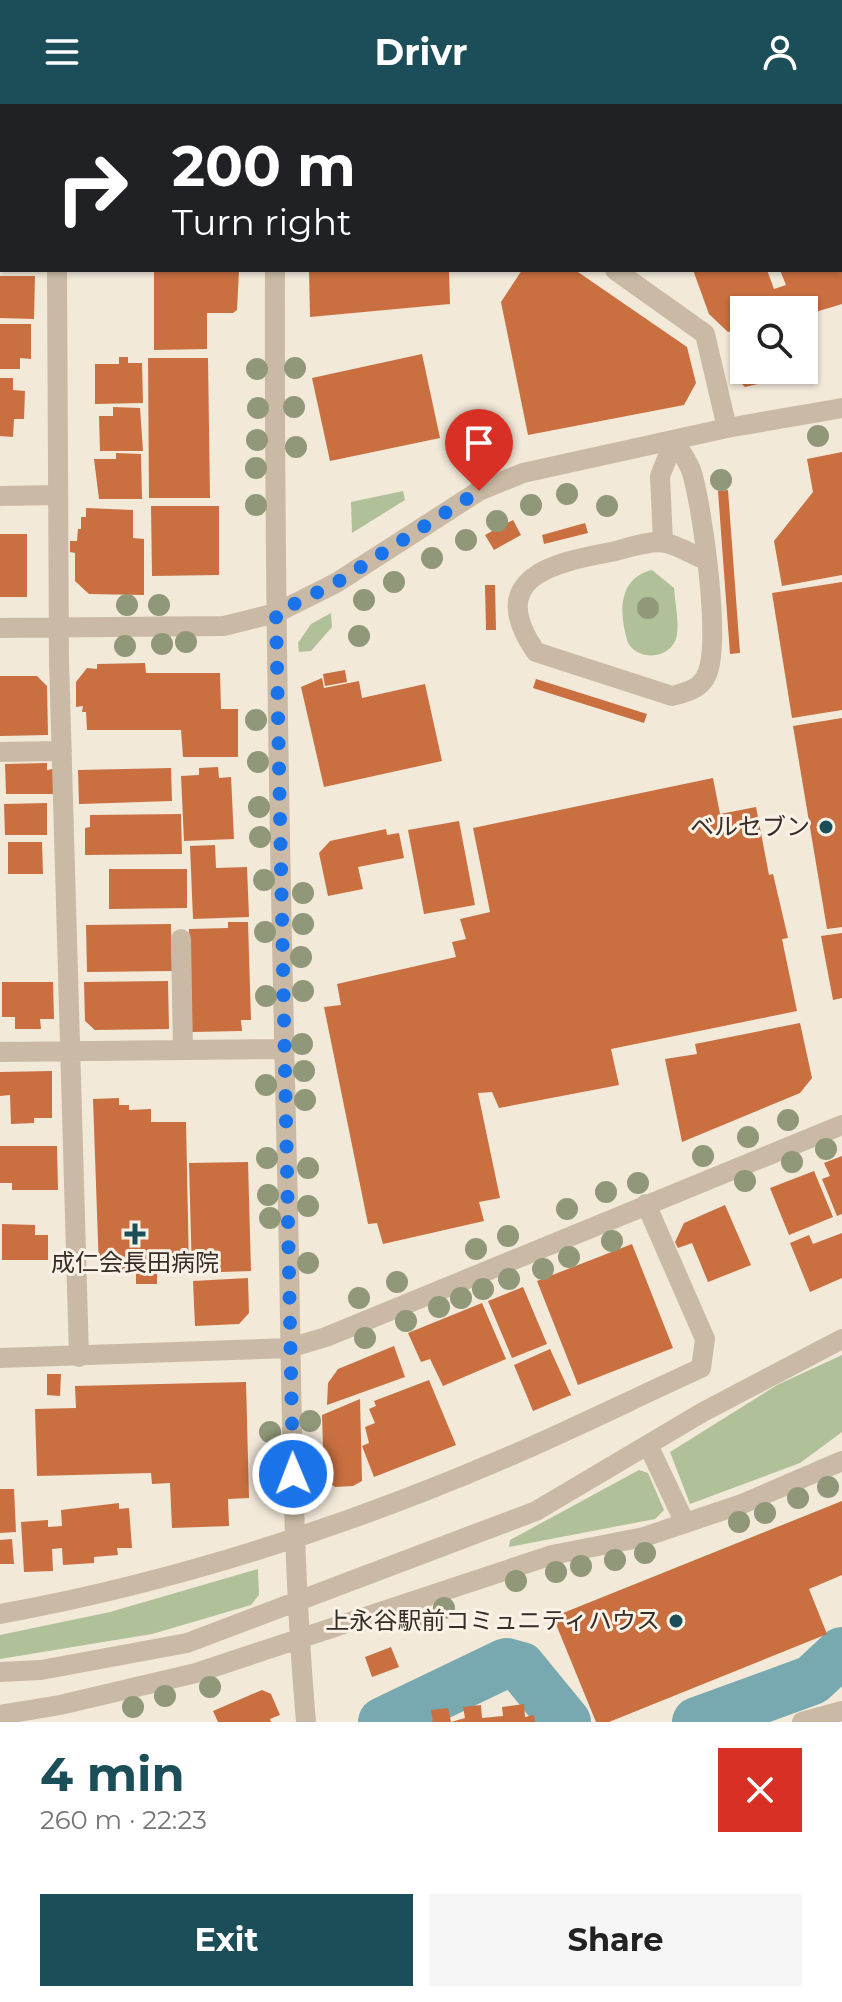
<!DOCTYPE html>
<meta charset="utf-8">
<style>
body{margin:0;font-family:Montserrat,"Noto Sans JP",sans-serif;background:#f6f6f6;color:#222;height:100vh;display:flex;flex-direction:column;font-size:30px;white-space:nowrap}
*{box-sizing:border-box;margin:0}
p{font-size:26px;color:#767676}
.icon{flex:none;width:44px;height:44px;fill:none;stroke:currentColor;stroke-width:2;stroke-linecap:round;stroke-linejoin:round}
.map{position:relative;height:1618px;overflow:hidden}
.sheet{display:flex;flex-direction:column;background:#fff;flex:1}
.sheet>*{flex:none}
.hud{position:absolute;left:0px;top:0px;width:842px;height:168px;box-shadow:0 2px 6px #0004;background:#202124;color:#fff;overflow:hidden}
.tools{position:absolute;left:730px;top:192px;display:grid;gap:16px}
.tools a{display:grid;place-items:center;width:88px;height:88px;border-radius:0px;background:#fff;box-shadow:0 2px 6px #0004;font-size:40px}
.pin{position:absolute;display:grid;place-items:center;width:68px;height:68px;color:#fff;margin:-82px -34px;border-radius:50% 50% 50% 0;rotate:-45deg;box-shadow:0 0 8px #0007}
.pin .icon{rotate:45deg}
.me{position:absolute;width:88px;margin:-44px;rotate:359deg;stroke-linejoin:round;filter:drop-shadow(0 0 6px #0008)}
.turn{display:flex;align-items:center;gap:28px;height:168px;padding:0 40px;font-size:36px}
.turn .icon{width:104px;height:104px;stroke-width:2.5}
.turn b{display:block;font-size:56px;line-height:68px}
.round{display:grid;place-items:center;flex:none;width:84px;height:84px;border-radius:0px;background:#f6f6f6}
.headline{display:flex;align-items:center;justify-content:space-between;height:136px;padding:0 40px}
h1{font-size:48px;font-weight:700;line-height:60px;color:#1b4e58}
.cta{display:flex;gap:16px;margin-top:auto;padding:16px 40px}
.cta a{flex:1;height:92px;border-radius:0px;background:#1b4e58;color:#fff;font-size:32px;font-weight:700;line-height:92px;text-align:center}
.cta a+a{background:#f6f6f6;color:#222}
header{display:flex;justify-content:space-between;align-items:center;height:104px;padding:0 40px;background:#1b4e58;color:#fff;font-size:36px;font-weight:700}
.map>svg:first-child{display:block}
.green{fill:#b0c199}
.lines{fill:none;stroke-linecap:round;stroke-linejoin:round}
.river{stroke:#78a8b0;stroke-width:50}
.building{fill:#c96f40}
.minor{stroke:#cabaa5;stroke-width:20}
.rail{stroke:#362d27;stroke-width:6;stroke-dasharray:2 6;stroke-linecap:butt}
.tree{fill:#909879}
.route{stroke:#1a73e8;stroke-width:14;stroke-dasharray:0 25.2}
.poi-dot{fill:#1b4e58;stroke:#faf2e6;stroke-width:3}
.labels{text-anchor:middle;stroke-width:6;stroke-linejoin:round;paint-order:stroke}
.poi-label{font-size:24px;fill:#362d27;stroke:#faf2e6;text-anchor:end}
</style>
<header><svg class="icon" aria-label="menu" viewBox="0 0 24 24"><path d="M4 6h16M4 12h16M4 18h16"/></svg>Drivr<svg class="icon" aria-label="person" viewBox="0 0 24 24"><circle cx="12" cy="8" r="4"/><path d="M4 21q1-7 8-7t8 7"/></svg></header>
<div class="map">
<svg width="842" height="1618" viewBox="0 0 842 1618">
<rect width="100%" height="100%" fill="#f2e9d9"/>
<path class="green" d="M403 387 405 396 352 429 351 398Z
M652 466 674 484C675 499 679 516 677 530 674 554 640 559 628 539 619 511 617 474 652 466Z
M331 509 332 523 311 547 299 548 298 539 311 520Z
M842 1251V1328L800 1359 690 1400 670 1348 777 1281Z
M639 1366 648 1369 664 1406 655 1415 509 1443 510 1436Z
M258 1465 259 1491 251 1501 152 1530 0 1555V1531L110 1508Z"/>
<g class="lines">
<path class="river" d="M383 1618 506 1559 521 1563 566 1618
M697 1618 812 1576 842 1548"/>
</g>
<path class="building" d="M154 166H239L237 206 233 209H207V245L154 246Z
M309 166H449L450 200 310 213Z
M522 166H575L687 243 696 279 684 301 528 331 501 198Z
M693 166H767L774 185 786 181 780 166H842V200L809 210 818 239 804 244V206H744V224L728 228 709 210Z
M0 172H35L34 215 0 214Z
M0 220H31V255L20 254V265H0Z
M744 245V266H786L788 273 745 283 739 277 732 248Z
M422 250 440 334 330 357 312 274Z
M119 253H128V259H142L143 299 95 300V260H119Z
M148 254H208L210 394H149Z
M0 274H13V286L25 287 24 315H14L13 333 0 332Z
M113 303 140 304 143 347H100L99 312H113Z
M842 348V471L782 482 774 437 813 388 807 355Z
M116 349 141 350 142 395H99L94 355H116Z
M728 386 740 549 730 550 718 387Z
M151 402H219V471L152 472Z
M86 404 133 406V434L144 435V491L89 490 75 477V449L70 448V437H77L78 425H81V413H86Z
M513 416 521 431 494 446 485 431Z
M585 419 588 429 544 440 542 431Z
M0 430H27V493H0Z
M842 478V606L792 614 772 489Z
M485 481H495L496 526H486Z
M145 559 146 569H220L221 605H238V653H183L181 626H87L86 608H82L83 602 76 603V578L87 564 97 565V560Z
M345 566 347 578 325 582 323 570Z
M0 572H37L47 582 48 631 0 632Z
M322 574 324 584 359 577 362 594 425 580 442 657 324 683 301 583Z
M536 575 647 610 644 619 533 584Z
M842 614V823L827 825 793 622Z
M47 659V666L53 665V690H6L5 660Z
M218 663 219 674 231 673 234 735 184 737 181 672 199 671V664Z
M171 664 172 697 79 700 78 666Z
M713 674 720 710 756 703 769 771 773 770 788 834 782 835 797 907 611 945 619 981 499 1004 492 988 478 989 500 1094 479 1098 484 1117 383 1140 377 1119 368 1120 324 903 341 901 337 880 456 853 452 838 466 835 460 815 490 808 473 724Z
M47 699V731H5L4 700Z
M181 710 182 750 85 751V724L90 723V711Z
M459 717 475 801 424 810 408 726Z
M386 725 387 731 399 729 404 754 358 763 363 785 328 792 319 749 330 737Z
M8 738H42L43 770H8Z
M215 741 216 764 247 763 249 813 193 815 190 742Z
M109 765H187V804L109 805Z
M228 818H248L251 916H241L242 927 191 928 189 825 228 824Z
M171 820 172 867 87 868 86 821Z
M842 829V894L833 896 821 832Z
M168 877 169 925 95 926 85 917 84 878Z
M2 878H53L54 915H40L41 925H15V913H2Z
M800 919 812 974 800 989 682 1038 665 955 697 950 695 940Z
M52 967V1014H34V1019L11 1020 10 991 0 992V968Z
M119 994V1001H129V1006L151 1005V1018H186L189 1165H157V1180H136V1166H99L93 995Z
M0 1042H57L58 1086H12V1079H0Z
M842 1052V1110L837 1112 822 1075 830 1072 824 1059Z
M248 1058 251 1167 192 1169 189 1059Z
M814 1067 833 1113 789 1131 770 1084Z
M725 1101 751 1161 708 1178 692 1139 678 1144 675 1138 684 1119Z
M2 1120 35 1121V1131H48V1156H2Z
M842 1129V1174L810 1188 790 1139 809 1131 813 1140Z
M632 1140 673 1244 578 1281 537 1177Z
M248 1174 249 1209 239 1220 195 1222 193 1177Z
M523 1183 547 1240 512 1254 488 1197Z
M482 1199 506 1255 443 1282 430 1255 421 1258 408 1229Z
M394 1242 405 1273 327 1301 328 1279 338 1265Z
M550 1245 571 1291 533 1307 514 1261Z
M47 1270H61L60 1292 47 1291Z
M429 1276 456 1341 374 1373 362 1342 369 1339 365 1323 375 1319 369 1305 376 1302 374 1297Z
M246 1278 249 1394 228 1395 229 1422 172 1424 170 1379 152 1380 151 1369 37 1372 35 1305 76 1304 75 1282Z
M360 1295 362 1377 353 1382 335 1383 324 1375 322 1311Z
M0 1385H14L16 1428 0 1429Z
M842 1397V1471L809 1485 827 1530 609 1618H596L553 1513Z
M119 1399V1405L129 1404 132 1444H117L118 1451 94 1453V1459L63 1461 62 1444 52 1445 53 1467 24 1468 21 1418 48 1416V1423L62 1422 61 1406Z
M12 1435 14 1460H0V1436Z
M391 1543 399 1563 372 1573 365 1553Z
M262 1586 271 1590 280 1611 270 1615 271 1618H218L213 1607Z
M524 1600 525 1613 534 1611 535 1618H451L465 1614 463 1603 481 1601 482 1614 503 1612 502 1603Z
M448 1604 451 1618H433L431 1606Z"/>
<g class="lines">
<path class="minor" d="M270 0V2
M367 0 370 2
M454 0V2
M656 0 657 2
M0 90H2
M57 166 59 556 79 1253
M275 166C274 465 280 764 287 1064 292 1249 290 1433 306 1618
M615 166 705 230 727 324
M674 337C680 347 689 358 692 369 703 407 721 537 707 570 701 585 687 588 672 592L536 548C485 474 551 459 611 448 626 445 651 435 666 439 679 442 693 451 706 456
M0 392 58 391
M663 438 660 372 674 337
M0 524 224 522 276 509 336 479 479 387 523 369 727 324 842 304
M0 648 62 647
M181 835 183 946
M0 948 285 945
M0 1254 289 1244 326 1233 842 1021
M648 1341 685 1419
M0 1510C171 1479 342 1424 503 1355 569 1327 635 1294 701 1264L705 1235 646 1100
M0 1568 41 1566 187 1539 536 1407 703 1308 842 1235
M0 1611 60 1601 196 1569 552 1451 644 1433 742 1400 842 1357
M802 1618 842 1607"/>
<path class="rail" d="M833 0 834 2
M840 18 842 24"/>
</g>
<g class="tree">
<circle cx="295" cy="264" r="11"/>
<circle cx="257" cy="265" r="11"/>
<circle cx="294" cy="303" r="11"/>
<circle cx="258" cy="304" r="11"/>
<circle cx="818" cy="332" r="11"/>
<circle cx="257" cy="336" r="11"/>
<circle cx="296" cy="343" r="11"/>
<circle cx="256" cy="364" r="11"/>
<circle cx="721" cy="376" r="11"/>
<circle cx="567" cy="390" r="11"/>
<circle cx="256" cy="401" r="11"/>
<circle cx="531" cy="401" r="11"/>
<circle cx="607" cy="402" r="11"/>
<circle cx="497" cy="417" r="11"/>
<circle cx="466" cy="436" r="11"/>
<circle cx="432" cy="454" r="11"/>
<circle cx="394" cy="478" r="11"/>
<circle cx="364" cy="496" r="11"/>
<circle cx="127" cy="501" r="11"/>
<circle cx="159" cy="501" r="11"/>
<circle cx="648" cy="504" r="11"/>
<circle cx="359" cy="532" r="11"/>
<circle cx="186" cy="538" r="11"/>
<circle cx="162" cy="540" r="11"/>
<circle cx="125" cy="542" r="11"/>
<circle cx="256" cy="616" r="11"/>
<circle cx="258" cy="658" r="11"/>
<circle cx="259" cy="703" r="11"/>
<circle cx="260" cy="733" r="11"/>
<circle cx="264" cy="776" r="11"/>
<circle cx="303" cy="789" r="11"/>
<circle cx="303" cy="820" r="11"/>
<circle cx="265" cy="828" r="11"/>
<circle cx="301" cy="853" r="11"/>
<circle cx="303" cy="887" r="11"/>
<circle cx="266" cy="892" r="11"/>
<circle cx="302" cy="940" r="11"/>
<circle cx="304" cy="967" r="11"/>
<circle cx="266" cy="981" r="11"/>
<circle cx="305" cy="996" r="11"/>
<circle cx="788" cy="1016" r="11"/>
<circle cx="748" cy="1033" r="11"/>
<circle cx="826" cy="1045" r="11"/>
<circle cx="703" cy="1052" r="11"/>
<circle cx="267" cy="1054" r="11"/>
<circle cx="792" cy="1058" r="11"/>
<circle cx="308" cy="1064" r="11"/>
<circle cx="745" cy="1077" r="11"/>
<circle cx="638" cy="1079" r="11"/>
<circle cx="606" cy="1088" r="11"/>
<circle cx="268" cy="1091" r="11"/>
<circle cx="308" cy="1102" r="11"/>
<circle cx="567" cy="1105" r="11"/>
<circle cx="270" cy="1114" r="11"/>
<circle cx="508" cy="1132" r="11"/>
<circle cx="612" cy="1137" r="11"/>
<circle cx="476" cy="1145" r="11"/>
<circle cx="569" cy="1153" r="11"/>
<circle cx="308" cy="1159" r="11"/>
<circle cx="543" cy="1165" r="11"/>
<circle cx="509" cy="1175" r="11"/>
<circle cx="397" cy="1178" r="11"/>
<circle cx="483" cy="1185" r="11"/>
<circle cx="359" cy="1194" r="11"/>
<circle cx="461" cy="1194" r="11"/>
<circle cx="439" cy="1203" r="11"/>
<circle cx="406" cy="1217" r="11"/>
<circle cx="365" cy="1234" r="11"/>
<circle cx="310" cy="1317" r="11"/>
<circle cx="270" cy="1328" r="11"/>
<circle cx="311" cy="1365" r="11"/>
<circle cx="828" cy="1383" r="11"/>
<circle cx="798" cy="1394" r="11"/>
<circle cx="765" cy="1409" r="11"/>
<circle cx="739" cy="1418" r="11"/>
<circle cx="645" cy="1449" r="11"/>
<circle cx="615" cy="1456" r="11"/>
<circle cx="581" cy="1462" r="11"/>
<circle cx="556" cy="1468" r="11"/>
<circle cx="516" cy="1477" r="11"/>
<circle cx="444" cy="1504" r="11"/>
<circle cx="413" cy="1515" r="11"/>
<circle cx="210" cy="1583" r="11"/>
<circle cx="165" cy="1592" r="11"/>
<circle cx="133" cy="1603" r="11"/>
</g>
<g class="lines">
<path class="route" d="M293 1370 276 509 336 479 479 387"/>
</g>
<g class="poi-dot">
<circle cx="826" cy="723" r="8"/>
<path d="M131 1118h8v8h8v8h-8v8h-8v-8h-8v-8h8z"/>
<circle cx="676" cy="1517" r="8"/>
</g>
<g class="labels">
<g class="poi-label">
<text x="810" y="731">ベルセブン</text>
<text x="135" y="1167" text-anchor="middle">成仁会長田病院</text>
<text x="660" y="1525">上永谷駅前コミュニティハウス</text>
</g>
</g>
</svg>
<div class="tools">
<a><svg class="icon" aria-label="search" viewBox="0 0 24 24"><circle cx="10" cy="10" r="6"/><path d="M15 15l6 6"/></svg></a>
</div>
<div class="pin" style="left:479px;top:387px;background:#d93025"><svg class="icon" aria-label="arrive" viewBox="0 0 24 24"><path d="M6 21V4h12l-3 4 3 4H6"/></svg></div>
<svg class="me" style="left:293px;top:1370px" viewBox="-20 -20 40 40"><circle r="17" fill="#1a73e8" stroke="#fff" stroke-width="3"/><path d="M0-11L8 9 0 5-8 9z" fill="#fff"/></svg>
<div class="hud">
<div class="turn"><svg class="icon" aria-label="right" viewBox="0 0 24 24"><path d="M7 20v-9h11M14 6l5 5-5 5"/></svg><div><b>200 m</b>Turn right</div></div>
</div>
</div>
<section class="sheet">
<div class="headline"><div><h1>4 min</h1><p>260 m · 22:23</p></div><a class="round" style="background:#d93025;color:#fff"><svg class="icon" aria-label="close" viewBox="0 0 24 24"><path d="M6 6l12 12M18 6L6 18"/></svg></a></div>
<div class="cta"><a>Exit</a><a>Share</a></div>
</section>
